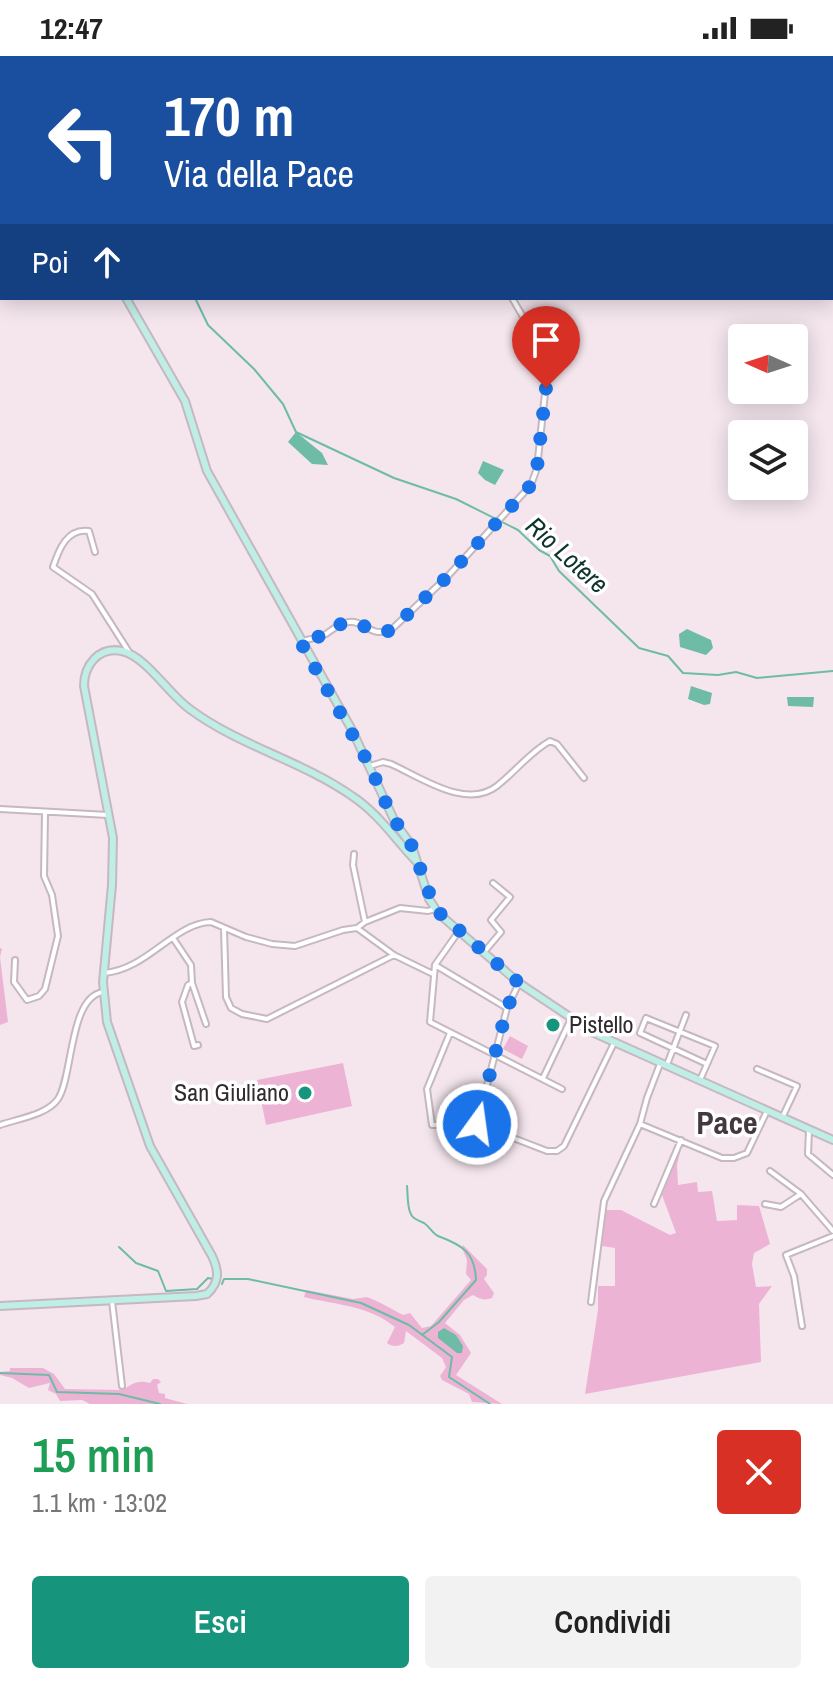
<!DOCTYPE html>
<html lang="it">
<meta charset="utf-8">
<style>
body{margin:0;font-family:"Archivo Narrow",sans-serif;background:#f2f2f2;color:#222;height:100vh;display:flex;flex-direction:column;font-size:30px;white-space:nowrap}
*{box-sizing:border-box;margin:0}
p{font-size:26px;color:#767676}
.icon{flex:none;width:44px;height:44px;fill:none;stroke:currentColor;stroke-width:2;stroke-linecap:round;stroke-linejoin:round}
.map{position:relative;height:1348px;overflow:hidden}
.drawer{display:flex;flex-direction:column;background:#fff;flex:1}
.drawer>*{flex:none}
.guide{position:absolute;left:0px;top:0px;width:834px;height:244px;box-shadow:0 4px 20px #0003;background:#1a4fa0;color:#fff;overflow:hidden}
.needle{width:52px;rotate:273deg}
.tools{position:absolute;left:728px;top:268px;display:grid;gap:16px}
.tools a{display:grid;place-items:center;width:80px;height:80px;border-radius:8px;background:#fff;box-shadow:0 4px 20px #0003;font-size:40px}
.pin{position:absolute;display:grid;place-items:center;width:68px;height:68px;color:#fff;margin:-82px -34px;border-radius:50% 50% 50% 0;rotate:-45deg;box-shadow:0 0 8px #0007}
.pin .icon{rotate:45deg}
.me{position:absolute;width:88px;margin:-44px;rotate:14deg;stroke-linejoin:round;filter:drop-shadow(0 0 6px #0008)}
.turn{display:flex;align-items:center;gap:28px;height:168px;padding:0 32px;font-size:36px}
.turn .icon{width:104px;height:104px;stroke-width:2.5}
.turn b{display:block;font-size:56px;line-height:68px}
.then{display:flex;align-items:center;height:76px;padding:0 32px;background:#0003;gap:16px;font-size:30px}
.round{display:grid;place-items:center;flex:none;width:84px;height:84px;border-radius:8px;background:#f2f2f2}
.overview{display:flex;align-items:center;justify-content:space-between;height:136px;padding:0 32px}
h1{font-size:48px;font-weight:600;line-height:60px;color:#1e9e55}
.primary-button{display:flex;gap:16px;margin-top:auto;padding:16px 32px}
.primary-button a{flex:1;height:92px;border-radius:8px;background:#16947c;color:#fff;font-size:32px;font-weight:600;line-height:92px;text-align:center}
.primary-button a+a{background:#f2f2f2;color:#222}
.status{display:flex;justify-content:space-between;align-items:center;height:56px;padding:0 40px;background:#fff;direction:ltr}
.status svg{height:22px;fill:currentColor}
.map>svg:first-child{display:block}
.green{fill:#edb3d5}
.water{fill:#6ebba6}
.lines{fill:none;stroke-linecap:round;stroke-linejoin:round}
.stream{stroke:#6ebba6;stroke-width:2}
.street-casing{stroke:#c6b8c0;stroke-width:8}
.secondary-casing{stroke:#c6b8c0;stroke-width:10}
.street{stroke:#fff;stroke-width:4}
.secondary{stroke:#beeee5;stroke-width:6}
.route{stroke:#1a73e8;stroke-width:14;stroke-dasharray:0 25.2}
.poi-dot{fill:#16947c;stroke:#fff;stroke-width:3}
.labels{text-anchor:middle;stroke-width:7;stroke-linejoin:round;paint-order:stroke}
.poi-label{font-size:24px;fill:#312b2e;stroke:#fff;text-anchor:start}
.water-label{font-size:26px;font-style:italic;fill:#0d332a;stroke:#fff}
.district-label{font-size:32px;font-weight:bold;fill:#43383e;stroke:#fff}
</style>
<div class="status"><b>12:47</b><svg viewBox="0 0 49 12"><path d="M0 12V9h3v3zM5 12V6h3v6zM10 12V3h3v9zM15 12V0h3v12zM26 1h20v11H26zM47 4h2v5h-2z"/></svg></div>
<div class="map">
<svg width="833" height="1348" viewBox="0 0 833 1348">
<rect width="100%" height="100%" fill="#f5e6ee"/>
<path class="green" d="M0 892 2 893 0 901 8 966 0 969Z
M510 980 528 990 522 1003 503 993Z
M343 1007 352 1050 266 1069 257 1024Z
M681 1092 677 1109 678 1129 697 1126 698 1136 712 1135 717 1165 737 1164V1149L759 1150 770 1188 754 1197 752 1208 756 1231 772 1230 759 1248 761 1306 585 1338 598 1254V1230H615V1192L602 1190 606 1154H621L670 1179 676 1177 662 1139Z
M463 1189 487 1213V1219L484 1223 494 1237 492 1242C483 1245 480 1243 473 1239L464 1244 445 1267 460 1279 471 1297 456 1319 502 1348 472 1346 469 1338 442 1324 440 1320 446 1311 442 1302 406 1275 404 1287C398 1291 392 1291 387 1287L395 1271C368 1249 336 1249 304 1241L306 1234 353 1243 367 1241C380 1246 390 1252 403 1259L410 1257 422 1272 431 1270 471 1224 466 1218 467 1204 462 1192Z
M10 1312H43L54 1318 65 1333 123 1334C133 1327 138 1324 150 1327L153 1323H158L161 1326 157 1329 159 1337 165 1338V1342L187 1348H90L82 1344 60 1345 56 1338 48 1334 50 1327 29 1332 12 1322 0 1319V1316L10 1315Z"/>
<path class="water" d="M296 376 322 397 328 409 312 408 288 386Z
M483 405 504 414 495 429 485 424 478 417Z
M687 573 711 584 713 592 706 599 680 591 679 578Z
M691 630 712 637 710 648 704 649 688 643Z
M787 641H814L813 651 788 650Z
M444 1272 456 1279 463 1290 462 1297H457L438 1282V1276Z"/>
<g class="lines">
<path class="stream" d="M147 2 150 0
M0 139H2
M195 242 208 269 254 313 283 348 296 376 394 422 456 443 518 474 539 494 550 500 559 515 639 592 668 600 683 617 718 619 736 616 757 622 833 615
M407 1130C408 1138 407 1148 410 1156 412 1163 418 1164 424 1167 430 1171 432 1177 438 1180 462 1189 475 1196 476 1224L439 1266 422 1279
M119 1191 136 1207 158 1215 166 1235 197 1233 208 1222 213 1223
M222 1228 224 1223H248L361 1247 409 1269 452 1301 449 1321 490 1348
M0 1317 49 1319 57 1336 119 1338 160 1348"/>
<defs>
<path id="street" d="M495 2 498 0
M0 78 2 77
M95 496 89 475C67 472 59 493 53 511L92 538 129 596
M301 585C310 583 318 582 326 578 333 573 340 567 349 566 365 564 369 582 391 574L448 520 531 429 537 412 548 309 546 300 512 242
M370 710 383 706 391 708C420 721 466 754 497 730 515 716 530 696 550 685L557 688 584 722
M0 753 108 759
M354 798 353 809 365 866
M357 872 394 899 433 918
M224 873 226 941 231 952 242 958 267 963 394 899
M459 875 435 909 430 966 562 1033
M173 882 191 909 192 927 206 968
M485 895 501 876 491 864 510 841 493 827
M15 904 14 926 27 944 39 940 45 933 58 880 52 839 44 820 45 757
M435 909 507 952
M104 917C147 914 174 867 211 866L246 881 272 888 295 890 343 874 357 872 365 866 400 852 428 855 435 853
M192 927 188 929 182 946 194 990 198 989
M450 977 427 1033 432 1069 477 1068 547 1095H557L564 1090 614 987
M668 1006 686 959
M757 1013 797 1030 782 1062
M543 1022 571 963
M700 1024 715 990 646 962 640 977 707 1008
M477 1068 507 952 519 927
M640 1068 722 1102H734L747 1097 767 1055
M0 1069C17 1063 47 1059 58 1043 73 1021 69 941 103 936
M809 1074 808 1098 833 1119
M770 1115 801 1138 833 1175
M654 1148 681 1084
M765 1148 781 1151 801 1138
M112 1245 122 1330
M591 1246 604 1145 640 1068 647 1042 660 1008
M802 1270 794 1220 786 1199 833 1180"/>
<path id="secondary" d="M31 0 32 2
M134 2 135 0
M126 242 185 345 207 415 352 674 396 768 412 790 429 843 438 857 519 927 594 977 833 1084
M0 1250 196 1240 207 1238C220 1226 219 1215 212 1200L150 1090 107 966 103 926 112 829 113 782 84 630C84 609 99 590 122 595 147 601 169 639 191 654 240 690 302 705 352 740 378 757 395 783 416 805"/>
</defs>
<use href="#street" class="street-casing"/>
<use href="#secondary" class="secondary-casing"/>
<use href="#street" class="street"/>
<use href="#secondary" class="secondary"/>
</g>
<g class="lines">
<path class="route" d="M477 1068 507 952 519 927 435 853 412 790 391 759 370 710 300 585C309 583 317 582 325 578 333 574 339 567 348 566 365 564 369 582 391 574L448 520 531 429 537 412 546 332"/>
</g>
<g class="poi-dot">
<circle cx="553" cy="969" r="8"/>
<circle cx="305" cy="1037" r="8"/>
</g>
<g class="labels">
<g class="poi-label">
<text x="569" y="977">Pistello</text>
<text x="289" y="1045" text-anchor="end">San Giuliano</text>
</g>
<g class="water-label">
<text transform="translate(567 499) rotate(42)" y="9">Rio Lotere</text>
</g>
<g class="district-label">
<text x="727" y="1078">Pace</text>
</g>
</g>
</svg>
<div class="tools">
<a><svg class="needle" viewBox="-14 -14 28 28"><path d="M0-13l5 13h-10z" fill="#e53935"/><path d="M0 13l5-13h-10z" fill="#767676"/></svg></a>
<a><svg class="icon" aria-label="layers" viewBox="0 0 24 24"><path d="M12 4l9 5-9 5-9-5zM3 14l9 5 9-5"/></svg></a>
</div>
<div class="pin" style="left:546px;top:332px;background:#d93025"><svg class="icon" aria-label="arrive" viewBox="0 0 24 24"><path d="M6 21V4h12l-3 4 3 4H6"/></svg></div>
<svg class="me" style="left:477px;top:1068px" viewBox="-20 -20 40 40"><circle r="17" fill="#1a73e8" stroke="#fff" stroke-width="3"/><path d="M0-11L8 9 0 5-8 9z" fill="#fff"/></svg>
<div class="guide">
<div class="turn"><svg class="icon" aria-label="left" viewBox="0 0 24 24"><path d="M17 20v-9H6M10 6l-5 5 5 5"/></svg><div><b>170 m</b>Via della Pace</div></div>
<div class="then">Poi<svg class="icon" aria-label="ahead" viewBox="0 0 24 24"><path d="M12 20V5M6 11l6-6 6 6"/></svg></div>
</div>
</div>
<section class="drawer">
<div class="overview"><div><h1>15 min</h1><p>1.1 km · 13:02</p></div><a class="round" style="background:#d93025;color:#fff"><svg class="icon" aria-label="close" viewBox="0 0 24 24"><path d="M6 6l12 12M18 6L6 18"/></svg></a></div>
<div class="primary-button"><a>Esci</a><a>Condividi</a></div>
</section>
